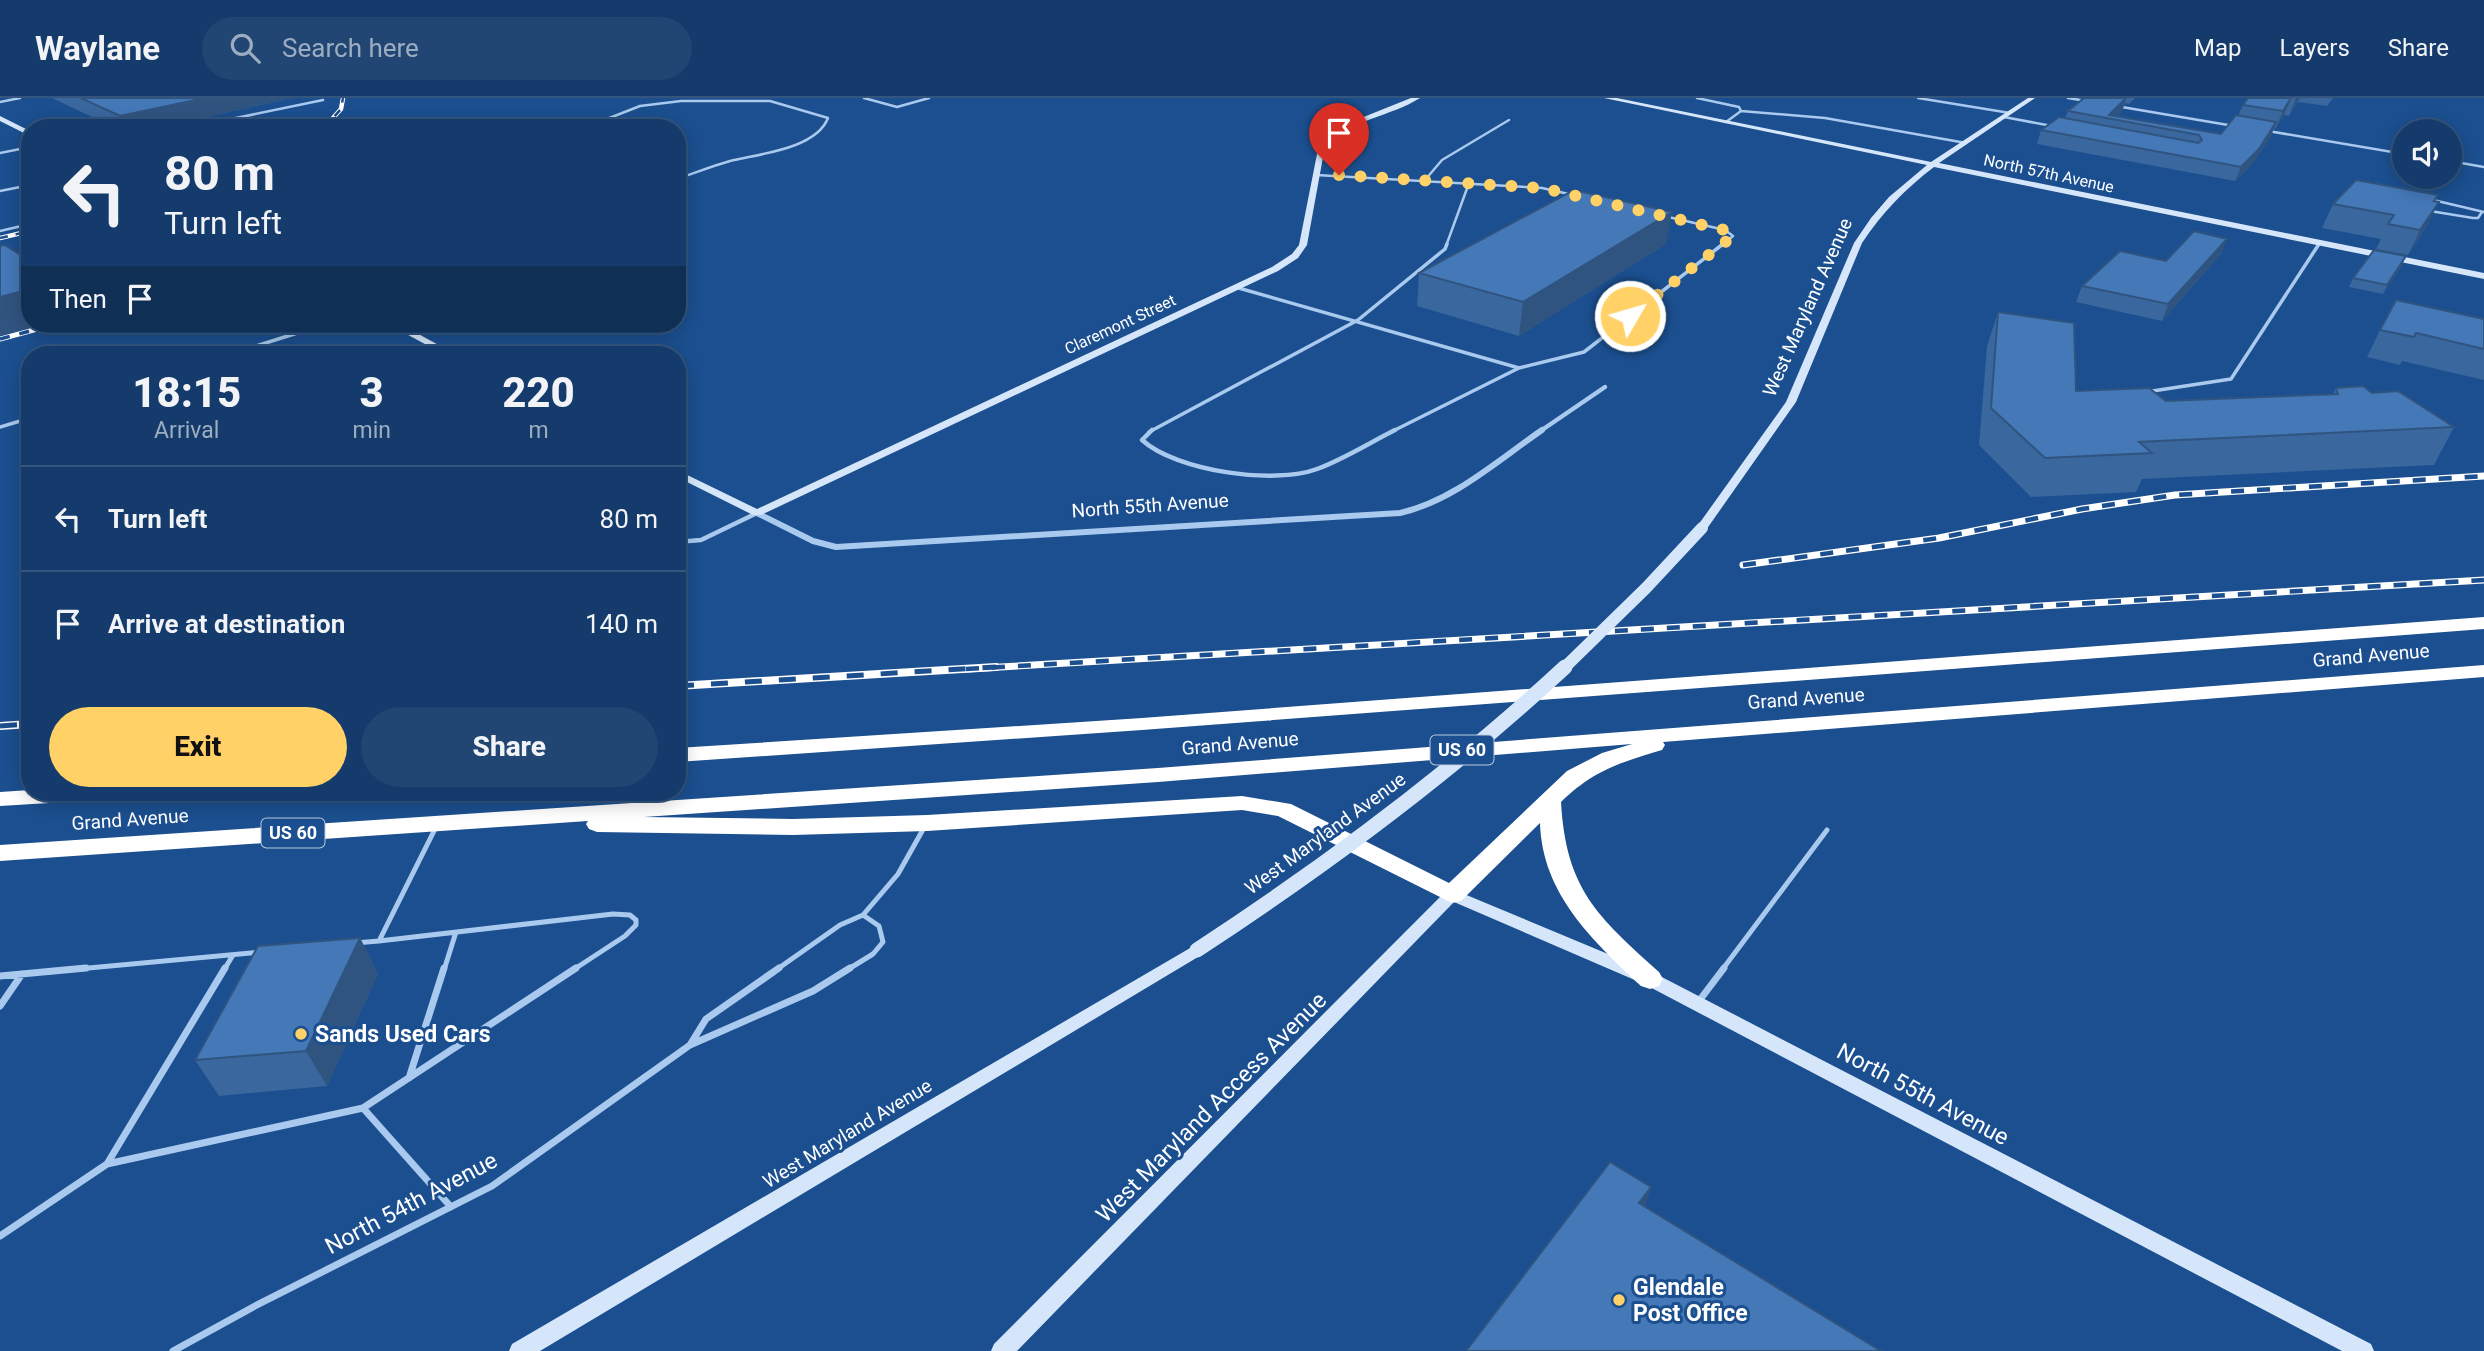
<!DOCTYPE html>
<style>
body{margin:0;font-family:Roboto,sans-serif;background:#214673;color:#f1f3f6;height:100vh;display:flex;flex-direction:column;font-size:26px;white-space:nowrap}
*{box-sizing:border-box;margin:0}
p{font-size:23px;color:#9dadc1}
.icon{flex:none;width:38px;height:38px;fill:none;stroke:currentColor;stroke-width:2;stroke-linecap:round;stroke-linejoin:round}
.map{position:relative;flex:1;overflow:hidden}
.side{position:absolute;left:21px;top:248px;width:665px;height:455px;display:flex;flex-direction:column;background:#143b6b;border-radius:28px;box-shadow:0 4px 18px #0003,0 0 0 2px #33557e}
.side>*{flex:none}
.hud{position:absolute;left:21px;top:21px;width:665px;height:214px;border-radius:28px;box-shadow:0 4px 18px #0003,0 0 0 2px #33557e;background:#143b6b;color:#f1f3f6;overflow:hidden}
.buttons{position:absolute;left:2392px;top:21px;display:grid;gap:14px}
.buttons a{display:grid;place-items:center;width:70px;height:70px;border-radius:50%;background:#143b6b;box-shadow:0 4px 18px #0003,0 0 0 2px #33557e;font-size:35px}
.pin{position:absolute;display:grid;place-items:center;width:60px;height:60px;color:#fff;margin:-72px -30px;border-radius:50% 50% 50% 0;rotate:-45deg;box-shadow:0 0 7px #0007}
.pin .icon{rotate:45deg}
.me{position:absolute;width:77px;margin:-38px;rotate:52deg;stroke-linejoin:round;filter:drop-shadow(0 0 5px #0008)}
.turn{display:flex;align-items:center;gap:24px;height:147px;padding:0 28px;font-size:32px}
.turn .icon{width:91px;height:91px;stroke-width:2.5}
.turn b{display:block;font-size:49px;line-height:60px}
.then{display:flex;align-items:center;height:66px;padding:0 28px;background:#0003;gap:14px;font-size:26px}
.eta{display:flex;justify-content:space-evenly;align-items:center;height:119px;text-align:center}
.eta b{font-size:42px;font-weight:800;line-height:49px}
.cta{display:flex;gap:14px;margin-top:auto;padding:14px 28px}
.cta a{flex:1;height:80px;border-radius:42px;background:#ffd166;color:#111;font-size:28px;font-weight:800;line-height:80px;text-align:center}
.cta a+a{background:#214673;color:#f1f3f6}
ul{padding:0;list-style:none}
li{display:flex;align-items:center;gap:21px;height:105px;padding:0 28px;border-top:2px solid #33557e}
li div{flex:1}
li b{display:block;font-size:26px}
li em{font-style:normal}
header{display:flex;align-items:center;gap:42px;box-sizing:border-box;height:98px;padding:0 35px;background:#143b6b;border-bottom:2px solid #33557e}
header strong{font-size:33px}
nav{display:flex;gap:38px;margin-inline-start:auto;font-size:24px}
.search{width:490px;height:63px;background:#214673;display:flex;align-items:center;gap:18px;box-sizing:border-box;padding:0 24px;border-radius:38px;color:#9dadc1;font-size:26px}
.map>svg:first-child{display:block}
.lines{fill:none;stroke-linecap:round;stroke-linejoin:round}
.lane-far4{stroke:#a9c9ee;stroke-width:2.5}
.lane-far3{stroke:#a9c9ee;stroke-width:3.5}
.lane-far2{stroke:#a9c9ee;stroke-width:4.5}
.lane-far1{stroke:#a9c9ee;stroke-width:5}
.lane{stroke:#a9c9ee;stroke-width:7}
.street-far1{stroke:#a9c9ee;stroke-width:4.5}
.street{stroke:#a9c9ee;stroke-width:6}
.secondary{fill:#d6e6fa;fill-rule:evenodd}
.highway{fill:#fff;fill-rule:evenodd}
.rail-far3-casing{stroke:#fff;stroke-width:4.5}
.rail-far2-casing{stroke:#fff;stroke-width:5}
.rail-far1-casing{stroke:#fff;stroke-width:7}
.rail-casing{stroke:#fff;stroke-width:8}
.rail-far3{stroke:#1b4f8f;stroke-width:2.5;stroke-dasharray:8;stroke-linecap:butt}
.rail-far2{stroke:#1b4f8f;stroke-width:3.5;stroke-dasharray:10;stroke-linecap:butt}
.rail-far1{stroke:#1b4f8f;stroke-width:4.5;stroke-dasharray:13;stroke-linecap:butt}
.rail{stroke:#1b4f8f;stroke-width:5;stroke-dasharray:17;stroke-linecap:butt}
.secondary-bridge-far1{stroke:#d6e6fa;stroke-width:12}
.secondary-bridge{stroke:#d6e6fa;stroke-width:15}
.wall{fill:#3a679d}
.shaded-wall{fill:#305480}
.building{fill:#4478b7;stroke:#305480;stroke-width:2}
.route{stroke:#ffd166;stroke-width:12;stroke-dasharray:0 21.6}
.poi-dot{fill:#ffd166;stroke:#1b4f8f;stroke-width:2.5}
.labels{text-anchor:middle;stroke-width:6;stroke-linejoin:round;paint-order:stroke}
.far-street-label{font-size:16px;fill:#fff;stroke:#1b4f8f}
.shield{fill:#1b4f8f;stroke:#bbcadd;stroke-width:2}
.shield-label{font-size:18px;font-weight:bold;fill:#fff}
.street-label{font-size:19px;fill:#fff;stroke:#1b4f8f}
.near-poi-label{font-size:23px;font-weight:bold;fill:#fff;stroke:#1b4f8f;text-anchor:start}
.near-street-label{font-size:23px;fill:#fff;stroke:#1b4f8f}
</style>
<header>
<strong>Waylane</strong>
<div class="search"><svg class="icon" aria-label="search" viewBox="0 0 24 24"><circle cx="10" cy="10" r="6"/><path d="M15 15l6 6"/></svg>Search here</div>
<nav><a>Map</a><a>Layers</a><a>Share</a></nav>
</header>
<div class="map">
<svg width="2484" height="1253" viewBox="0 0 2484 1253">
<rect width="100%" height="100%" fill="#1b4f8f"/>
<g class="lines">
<path class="lane-far4" d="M864 0 897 9 929 0
M1697 0 1739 9 1741 13 1726 24
M1918 0 2010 15
M2068 0 2086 3
M0 4 20 0
M2116 8 2234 28
M1741 13 1825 20 1966 45
M2004 19 2052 28
M188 30 323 2
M584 30 640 8 681 3H770L828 20C816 51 759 56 730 63 712 68 695 75 677 81
M2268 33 2404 56
M0 55 30 49
M2450 63 2484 69
M1316 77 1542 90 1573 97
M1425 82 1442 62 1509 22
M0 93 30 87
M2429 101 2484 114
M2430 113 2473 120H2478L2482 114
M1664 118 1725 132 1733 138 1721 148
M0 133 30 126
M1446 148 1469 85
M2318 148 2320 144"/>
<path class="lane-far3" d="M1235 189 1519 270 1584 254 1723 146
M227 257 326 226
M2146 294 2231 281 2319 146
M0 329 30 320
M1149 334 1358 222 1445 151 1447 146
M1391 334 1519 270"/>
<path class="lane-far2" d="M1152 332 1142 342C1176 373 1274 387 1317 371 1344 361 1369 345 1395 332
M677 444 701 442 757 415
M25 447 30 445"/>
<path class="lane-far1" d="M437 727 379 843 613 816 630 817 636 822V827L625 838 573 872
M863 817 898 776 925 728
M355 845 379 843
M67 872 262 854
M224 872 233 857
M444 872 456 834
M776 872 840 827 863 817 879 828 883 844 873 856 847 872
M1722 872 1827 732"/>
<path class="lane" d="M0 878 86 870
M1699 903 1724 870
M0 908 22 876
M690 947 706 921 779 870
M690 947 813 893 850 870
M409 980 444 870
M107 1066 363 1010
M451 1109 363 1010 576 870
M0 1138 107 1066 225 870
M173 1253 255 1208 492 1088 690 947"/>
<path class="street-far1" d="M1539 334 1605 289"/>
<path class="street" d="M757 415 813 443 836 449 1400 415C1453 403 1497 363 1542 332"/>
<path class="secondary" d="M1411 0H1420C1390 19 1351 21 1325 48L1307 147 1298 160 1278 173 761 417H753L677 379V372L757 411 1272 169 1292 156 1299 147 1319 46 1332 34 1351 24Z
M1604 0H1617L1931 64 2028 0H2035L1939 65 2484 175V181L1934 69C1905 91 1882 115 1862 145L1796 304 1706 432 1702 433 1696 430 1786 304 1854 145 1871 120 1889 99 1927 67Z
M0 18 30 33V38L0 23Z
M388 226H400L457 257H445Z
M1452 791 1656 876 2371 1246 2374 1253H2342L1644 886 1454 804 1017 1253H991L994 1246 1446 793Z
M1197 846 1203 848 1205 852 1203 856 540 1253H509L512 1246Z"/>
<path class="highway" d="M2484 519V531L1142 632 677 664V650L1142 620Z
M2484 567V579L1663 644 1665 647 1662 652C1619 665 1594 672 1561 704 1566 791 1597 818 1659 874L1663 881 1659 888 1650 891 1641 888C1593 843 1542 796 1540 725L1461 803 1452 805 1278 718 1242 712 927 733 793 737 597 734 589 731 586 726 588 723 0 763V747L1158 670ZM1632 646 1602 655 1567 673 1449 785 1291 706 1242 698 927 717 793 721 644 719 1158 684Z
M30 692V695H109L106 700 98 702 0 708V694Z"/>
<defs>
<path id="rail-far3" d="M324 30 341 11 343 0
M0 140 30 133"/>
<path id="rail-far2" d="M0 241 56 226"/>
<path id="rail-far1" d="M1743 467 1939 440 2082 411 2175 397 2484 378
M966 571 2484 482"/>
<path id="rail" d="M677 588 996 569
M0 628 30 626"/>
</defs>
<use href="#rail-far3" class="rail-far3-casing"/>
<use href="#rail-far2" class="rail-far2-casing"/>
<use href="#rail-far1" class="rail-far1-casing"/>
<use href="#rail" class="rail-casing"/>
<use href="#rail-far3" class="rail-far3"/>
<use href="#rail-far2" class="rail-far2"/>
<use href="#rail-far1" class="rail-far1"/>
<use href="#rail" class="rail"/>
<path class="secondary-bridge-far1" d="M1563 571 1646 490 1702 430"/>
<path class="secondary-bridge" d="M1197 852C1327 767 1451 675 1565 569"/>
</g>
<path class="wall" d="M52 0H292L156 30H115Z
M2084 0H2135L2129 6 2125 5 2122 13 2117 18 2221 36 2238 18 2243 7 2248 0H2333L2327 8 2298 4 2289 18 2284 17 2275 31 2274 30 2271 38 2253 65 2235 83 2037 46 2041 32 2065 20 2068 13Z
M2438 97 2435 103 2427 128 2408 157 2376 151 2381 141 2322 130 2333 106Z
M1666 146 1519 238 1417 208 1419 175Z
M2221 156 2162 223 2076 204 2082 188 2166 163Z
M2402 167 2383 196 2349 189 2353 180Z
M1998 214 2076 293 2166 303 2333 296 2336 290 2372 295 2454 329 2434 367 2142 381 2136 394 2031 399 1979 347 1987 248Z
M2484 221V282L2402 263 2400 267 2367 259 2380 232Z
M360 840 378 876 327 988 219 998 195 962Z"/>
<path class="shaded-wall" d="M205 0H292L156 30H125L120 18Z
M2126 0 2122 13 2114 21 2109 17Z
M2291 0 2284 17 2275 31 2283 13Z
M2296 0H2300L2289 18Z
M2276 24 2271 38 2253 65 2235 83 2241 69Z
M2439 104 2427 128 2408 157 2420 132Z
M1672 114 1666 146 1519 238 1523 204Z
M2227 141 2221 156 2162 223 2168 206Z
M2406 158 2402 167 2383 196 2387 187Z
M30 191V226H43L0 238V199Z
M360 840 378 876 327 988 306 953Z
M1651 1089 1638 1134 1639 1105Z"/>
<path class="building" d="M81 0H205L120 18Z
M2084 0H2126L2109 17 2221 36 2236 17 2276 24 2259 51 2241 69 2041 32 2059 19 2198 45 2202 42 2199 37 2068 13Z
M2248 0H2291L2283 13 2243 7Z
M2356 82 2438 97 2434 103 2439 104 2420 132 2388 126 2394 117 2333 106Z
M1574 92 1672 114 1523 204 1419 175Z
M2194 133 2227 141 2168 206 2082 188 2120 153 2166 163Z
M5 147 30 163V191L0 199V148Z
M2374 152 2406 158 2387 187 2353 180Z
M2396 202 2484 221V251L2416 235 2414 239 2380 232Z
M1998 214 2074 225 2076 293 2149 290 2166 303 2338 296 2336 290 2363 288 2372 295 2398 293 2454 329 2139 344 2152 355 2045 360 1991 310Z
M360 840 306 953 195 962 258 848Z
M1610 1064 1651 1089 1639 1105 1881 1253H1466Z"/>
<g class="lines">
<path class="route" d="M1339 77 1542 90 1725 132 1733 138 1630 218"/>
</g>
<g class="poi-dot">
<circle cx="301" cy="936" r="7"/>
<circle cx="1619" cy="1202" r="7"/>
</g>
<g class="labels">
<g class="far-street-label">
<text transform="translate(2049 75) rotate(12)" y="6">North 57th Avenue</text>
<text transform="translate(1120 226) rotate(-25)" y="6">Claremont Street</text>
</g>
<g class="shield">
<rect x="1430.5" y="637.5" width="63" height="29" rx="5"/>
<rect x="261.5" y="720.5" width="63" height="29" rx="5"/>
</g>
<g class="shield-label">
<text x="1462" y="658">US 60</text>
<text x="293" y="741">US 60</text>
</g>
<g class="street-label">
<text transform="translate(1807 209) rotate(-66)" y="7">West Maryland Avenue</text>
<text transform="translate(1150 407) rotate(-4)" y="7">North 55th Avenue</text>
<text transform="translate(2371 557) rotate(-5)" y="7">Grand Avenue</text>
<text transform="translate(1806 600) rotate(-4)" y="7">Grand Avenue</text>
<text transform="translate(1240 645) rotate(-5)" y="7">Grand Avenue</text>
<text transform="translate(130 721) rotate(-4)" y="7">Grand Avenue</text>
<text transform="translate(1325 735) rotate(-36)" y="7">West Maryland Avenue</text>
<text transform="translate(847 1035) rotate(-31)" y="7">West Maryland Avenue</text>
</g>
<g class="near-poi-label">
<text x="315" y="944">Sands Used Cars</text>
<text x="1633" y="1197">Glendale<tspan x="1633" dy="26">Post Office</tspan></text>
</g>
<g class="near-street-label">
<text transform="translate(1923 996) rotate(28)" y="8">North 55th Avenue</text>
<text transform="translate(1211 1009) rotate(-45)" y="8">West Maryland Access Avenue</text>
<text transform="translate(411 1105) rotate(-28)" y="8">North 54th Avenue</text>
</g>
</g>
</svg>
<div class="buttons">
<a><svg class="icon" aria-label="sound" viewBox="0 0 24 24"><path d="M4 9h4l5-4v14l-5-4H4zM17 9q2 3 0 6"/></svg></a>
</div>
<div class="pin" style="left:1339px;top:77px;background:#d93025"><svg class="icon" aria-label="arrive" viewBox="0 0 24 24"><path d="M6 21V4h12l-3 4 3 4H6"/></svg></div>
<svg class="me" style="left:1630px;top:218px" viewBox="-20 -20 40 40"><circle r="17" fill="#ffd166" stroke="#fff" stroke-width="3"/><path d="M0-11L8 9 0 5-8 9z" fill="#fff"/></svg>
<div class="hud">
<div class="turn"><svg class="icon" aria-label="left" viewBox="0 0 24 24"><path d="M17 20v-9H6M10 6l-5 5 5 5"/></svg><div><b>80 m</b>Turn left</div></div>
<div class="then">Then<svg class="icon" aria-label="arrive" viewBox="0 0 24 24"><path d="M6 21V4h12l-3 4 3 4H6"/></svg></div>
</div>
<section class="side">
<div class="eta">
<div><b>18:15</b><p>Arrival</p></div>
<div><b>3</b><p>min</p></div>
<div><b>220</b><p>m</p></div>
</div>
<ul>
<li><svg class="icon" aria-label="left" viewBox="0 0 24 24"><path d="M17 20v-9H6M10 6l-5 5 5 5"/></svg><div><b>Turn left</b></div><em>80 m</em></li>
<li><svg class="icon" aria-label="arrive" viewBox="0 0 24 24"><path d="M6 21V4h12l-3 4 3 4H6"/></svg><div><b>Arrive at destination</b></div><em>140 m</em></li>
</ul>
<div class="cta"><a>Exit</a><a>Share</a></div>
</section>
</div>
